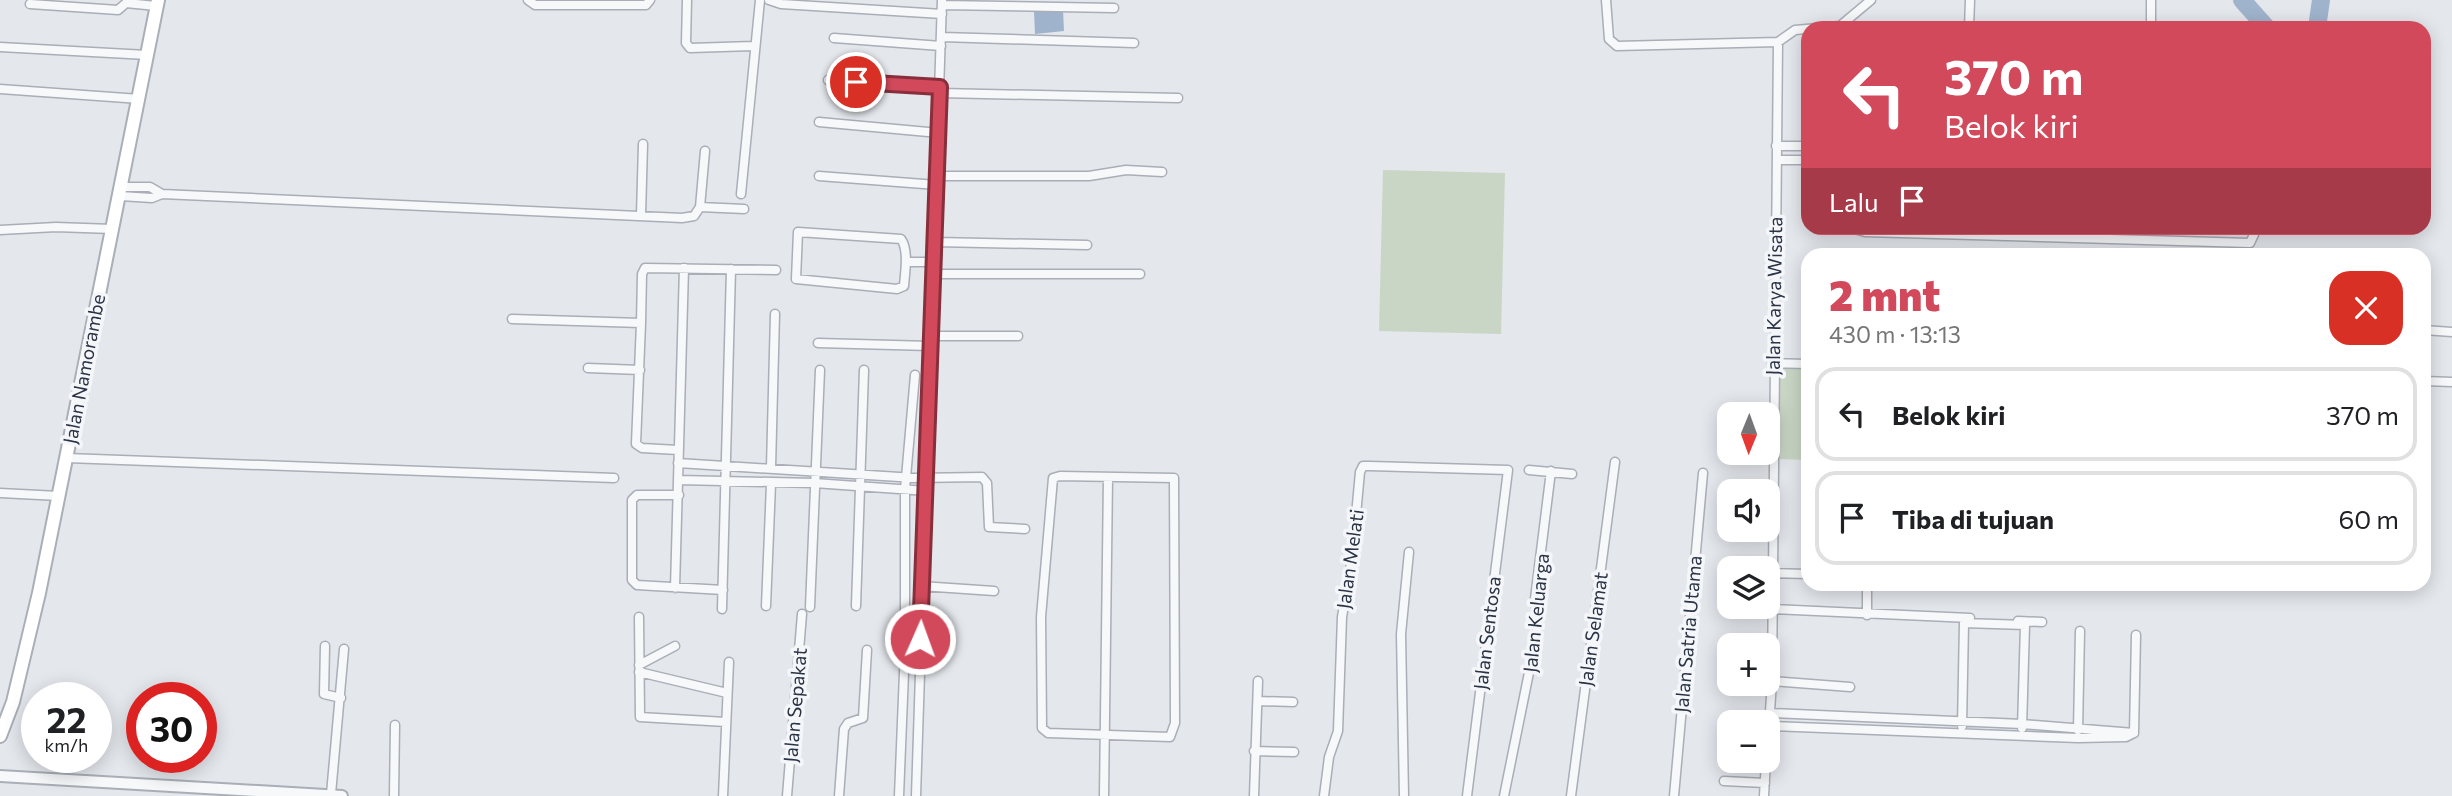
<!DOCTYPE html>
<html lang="id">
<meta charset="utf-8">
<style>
body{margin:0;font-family:Commissioner,sans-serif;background:#f2f2f2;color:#202124;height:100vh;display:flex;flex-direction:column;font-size:26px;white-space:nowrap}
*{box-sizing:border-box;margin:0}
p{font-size:23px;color:#757577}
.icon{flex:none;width:38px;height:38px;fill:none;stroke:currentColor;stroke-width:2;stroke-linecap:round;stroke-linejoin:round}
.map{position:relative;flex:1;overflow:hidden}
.details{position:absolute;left:1801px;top:248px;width:630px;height:343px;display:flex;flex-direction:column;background:#fff;border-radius:21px;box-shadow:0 4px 18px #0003}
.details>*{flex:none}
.top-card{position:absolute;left:1801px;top:21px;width:630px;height:214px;border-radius:21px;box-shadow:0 4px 18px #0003;background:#d1495b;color:#fff;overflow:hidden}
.needle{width:46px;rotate:181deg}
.buttons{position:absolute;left:1717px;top:402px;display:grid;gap:14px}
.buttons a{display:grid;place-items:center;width:63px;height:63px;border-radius:14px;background:#fff;box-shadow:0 4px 18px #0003;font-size:35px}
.speed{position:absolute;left:21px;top:682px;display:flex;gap:14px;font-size:35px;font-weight:700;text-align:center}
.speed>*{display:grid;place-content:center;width:91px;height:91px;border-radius:50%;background:#fff;box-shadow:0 4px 18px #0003;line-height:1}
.speed small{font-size:18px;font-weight:400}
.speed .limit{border:10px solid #d22;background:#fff;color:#111}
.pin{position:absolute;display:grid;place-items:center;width:60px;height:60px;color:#fff;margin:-30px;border:4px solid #fff;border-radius:50%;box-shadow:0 2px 7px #0007}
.me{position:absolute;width:77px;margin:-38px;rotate:2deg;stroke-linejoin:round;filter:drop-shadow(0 0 5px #0008)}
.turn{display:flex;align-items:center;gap:24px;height:147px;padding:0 28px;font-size:32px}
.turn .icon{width:91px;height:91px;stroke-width:2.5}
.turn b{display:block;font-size:49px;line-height:60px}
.then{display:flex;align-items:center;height:66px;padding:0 28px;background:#0003;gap:14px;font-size:26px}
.round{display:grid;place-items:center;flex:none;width:74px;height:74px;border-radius:21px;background:#f2f2f2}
.headline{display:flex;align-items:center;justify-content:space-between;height:119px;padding:0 28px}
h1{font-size:42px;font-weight:800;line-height:52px;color:#d1495b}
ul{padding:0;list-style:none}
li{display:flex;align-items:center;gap:21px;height:94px;margin:0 14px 10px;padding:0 14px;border:4px solid #e0e0e0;border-radius:21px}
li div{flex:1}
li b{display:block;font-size:26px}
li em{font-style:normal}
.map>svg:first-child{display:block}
.green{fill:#c9d6c5}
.water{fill:#9fb4cc}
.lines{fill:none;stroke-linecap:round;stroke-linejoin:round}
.river{stroke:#9fb4cc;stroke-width:18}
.minor-casing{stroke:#a9aeb7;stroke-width:11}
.tertiary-casing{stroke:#a9aeb7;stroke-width:14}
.secondary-casing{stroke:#a9aeb7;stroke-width:16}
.minor{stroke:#f7f8fa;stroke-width:8}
.tertiary{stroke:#f7f8fa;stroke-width:10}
.secondary{stroke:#fff;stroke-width:12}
.route-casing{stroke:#882f3b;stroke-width:18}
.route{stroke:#d1495b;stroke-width:12}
.labels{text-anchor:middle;stroke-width:7;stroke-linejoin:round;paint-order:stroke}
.street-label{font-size:19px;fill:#2b3445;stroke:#f4f6f9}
</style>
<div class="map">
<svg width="2452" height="796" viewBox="0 0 2452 796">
<rect width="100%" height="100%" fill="#e4e7ec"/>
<path class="green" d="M1383 170 1505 173 1501 334 1379 331Z
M1778 369H1808V460L1776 459Z"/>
<path class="water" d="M1063 10 1064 31 1035 34 1034 12Z"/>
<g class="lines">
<path class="river" d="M2242 0 2267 28
M2317 28 2321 0"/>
<defs>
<path id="minor" d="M528 0 535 5H646L650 0
M687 0 686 43 690 48 753 46
M769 0 781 4 942 14
M1606 0 1609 39 1617 46 1778 42
M2151 0V28
M30 4 118 10 126 3 156 6
M942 5 1114 8
M1969 28 1970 0
M942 37 1134 43
M834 38 941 46
M0 47 147 55
M828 80 940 87
M0 89 140 99
M940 93 1178 98
M819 122 939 133
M1776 146H1808
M1777 160H1808
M819 176 937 185
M937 176H1089L1126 170 1162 172
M121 187H150L162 194
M741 194 760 0
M120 196 152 198 162 194 682 218 694 216 700 207 744 209
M700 207 705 151
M641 215 643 144
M1851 228 1865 232 2250 243 2257 228
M0 230 56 227 112 229
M798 232 901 239C909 250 905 272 904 286L897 289 796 279Z
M936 242 1087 245
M906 262H935
M935 274H1140
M512 319 641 323 642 274 645 268 776 270
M641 323 636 444 642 448 678 450
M2424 330 2452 332
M931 336H1018
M818 343 930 346
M1772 363 1808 364
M588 368 640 370
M2424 381 2452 382
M67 458 614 478
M678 463 915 478 982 477 987 483 989 527 1025 529
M771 467 775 314
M1529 470 1572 474
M1060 476 1174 478 1175 723 1170 737 1048 733 1042 728 1041 617 1053 478Z
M679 480 814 483 927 491
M0 493 59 496
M679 495H637L632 500V580L637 585 723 590
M1772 573 1808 574
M921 586 994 591
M675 588 684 268
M766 606 771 484
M856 606 864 370
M810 607 820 370
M722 609 731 269
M1770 609 1970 618
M1867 615V584
M639 617 640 717 726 722
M2018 621 2042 622
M325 646 324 694 341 698
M639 665 675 646
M639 672 727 693
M1772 681 1850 687
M1258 701 1293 702
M1770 713 2022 724 2134 733
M1769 726 2078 738 2126 737 2134 733
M1962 726 1964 623 2025 625 2022 728
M2078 730 2080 631
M2134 733 2136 635
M1768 742 1772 681 1778 42 1795 30 1840 26 1871 0
M1254 751 1294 752
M1724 781 1765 783
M331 794 344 649
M394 796 395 725
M723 796 729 662
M787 796 802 614
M839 796 844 729 848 723 863 718 867 650
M899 796 905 648V489L915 375
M916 796 942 0
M1104 796 1108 477
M1254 796 1258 681
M1324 796 1329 757 1338 731 1342 617 1352 558 1360 472 1363 466H1370L1508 470 1467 796
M1404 796 1401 634 1409 552
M1504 796 1538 628 1535 599 1551 471
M1571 796 1615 462
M1674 796 1703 473
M1764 796 1766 761"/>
<path id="tertiary" d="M0 776 342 796"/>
<path id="secondary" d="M0 736 13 702 39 593 158 0"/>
</defs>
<use href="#minor" class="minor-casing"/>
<use href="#tertiary" class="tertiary-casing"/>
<use href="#secondary" class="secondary-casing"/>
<use href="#minor" class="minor"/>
<use href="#tertiary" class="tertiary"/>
<use href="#secondary" class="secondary"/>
</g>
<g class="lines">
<defs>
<path id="route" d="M856 82 940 87 920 639"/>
</defs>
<use href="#route" class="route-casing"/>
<use href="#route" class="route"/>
</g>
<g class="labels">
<g class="street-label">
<text transform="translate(1774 296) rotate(-89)" y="7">Jalan Karya Wisata</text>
<text transform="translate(84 369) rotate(-79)" y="7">Jalan Namorambe</text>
<text transform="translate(1350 559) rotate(-82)" y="7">Jalan Melati</text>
<text transform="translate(1536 613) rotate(-84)" y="7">Jalan Keluarga</text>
<text transform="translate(1593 629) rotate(-82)" y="7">Jalan Selamat</text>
<text transform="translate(1487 633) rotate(-83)" y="7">Jalan Sentosa</text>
<text transform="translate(1688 634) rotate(-85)" y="7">Jalan Satria Utama</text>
<text transform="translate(795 705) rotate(-85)" y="7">Jalan Sepakat</text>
</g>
</g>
</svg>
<div class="buttons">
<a><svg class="needle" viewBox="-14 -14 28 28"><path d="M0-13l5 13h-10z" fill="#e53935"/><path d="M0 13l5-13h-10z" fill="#757577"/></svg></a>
<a><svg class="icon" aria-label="sound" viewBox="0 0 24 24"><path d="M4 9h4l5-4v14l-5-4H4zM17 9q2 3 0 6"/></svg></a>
<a><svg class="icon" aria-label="layers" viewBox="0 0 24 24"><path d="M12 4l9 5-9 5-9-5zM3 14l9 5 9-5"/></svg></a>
<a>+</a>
<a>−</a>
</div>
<div class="speed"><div>22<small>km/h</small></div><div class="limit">30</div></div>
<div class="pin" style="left:856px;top:82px;background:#d93025"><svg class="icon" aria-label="arrive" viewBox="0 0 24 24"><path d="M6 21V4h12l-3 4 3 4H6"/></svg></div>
<svg class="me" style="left:920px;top:639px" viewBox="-20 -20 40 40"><circle r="17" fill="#d1495b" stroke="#fff" stroke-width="3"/><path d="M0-11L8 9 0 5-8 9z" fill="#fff"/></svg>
<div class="top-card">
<div class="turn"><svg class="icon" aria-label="left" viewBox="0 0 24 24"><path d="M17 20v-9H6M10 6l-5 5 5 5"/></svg><div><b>370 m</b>Belok kiri</div></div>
<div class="then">Lalu<svg class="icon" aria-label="arrive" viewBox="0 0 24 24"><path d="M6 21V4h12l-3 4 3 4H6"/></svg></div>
</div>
<section class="details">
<div class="headline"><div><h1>2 mnt</h1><p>430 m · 13:13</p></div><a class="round" style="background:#d93025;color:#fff"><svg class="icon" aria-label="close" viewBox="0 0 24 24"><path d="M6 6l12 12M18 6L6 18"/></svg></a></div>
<ul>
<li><svg class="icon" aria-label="left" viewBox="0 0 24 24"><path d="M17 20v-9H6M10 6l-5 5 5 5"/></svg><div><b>Belok kiri</b></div><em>370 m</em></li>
<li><svg class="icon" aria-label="arrive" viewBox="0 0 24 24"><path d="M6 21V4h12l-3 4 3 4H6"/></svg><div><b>Tiba di tujuan</b></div><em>60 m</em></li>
</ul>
</section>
</div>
